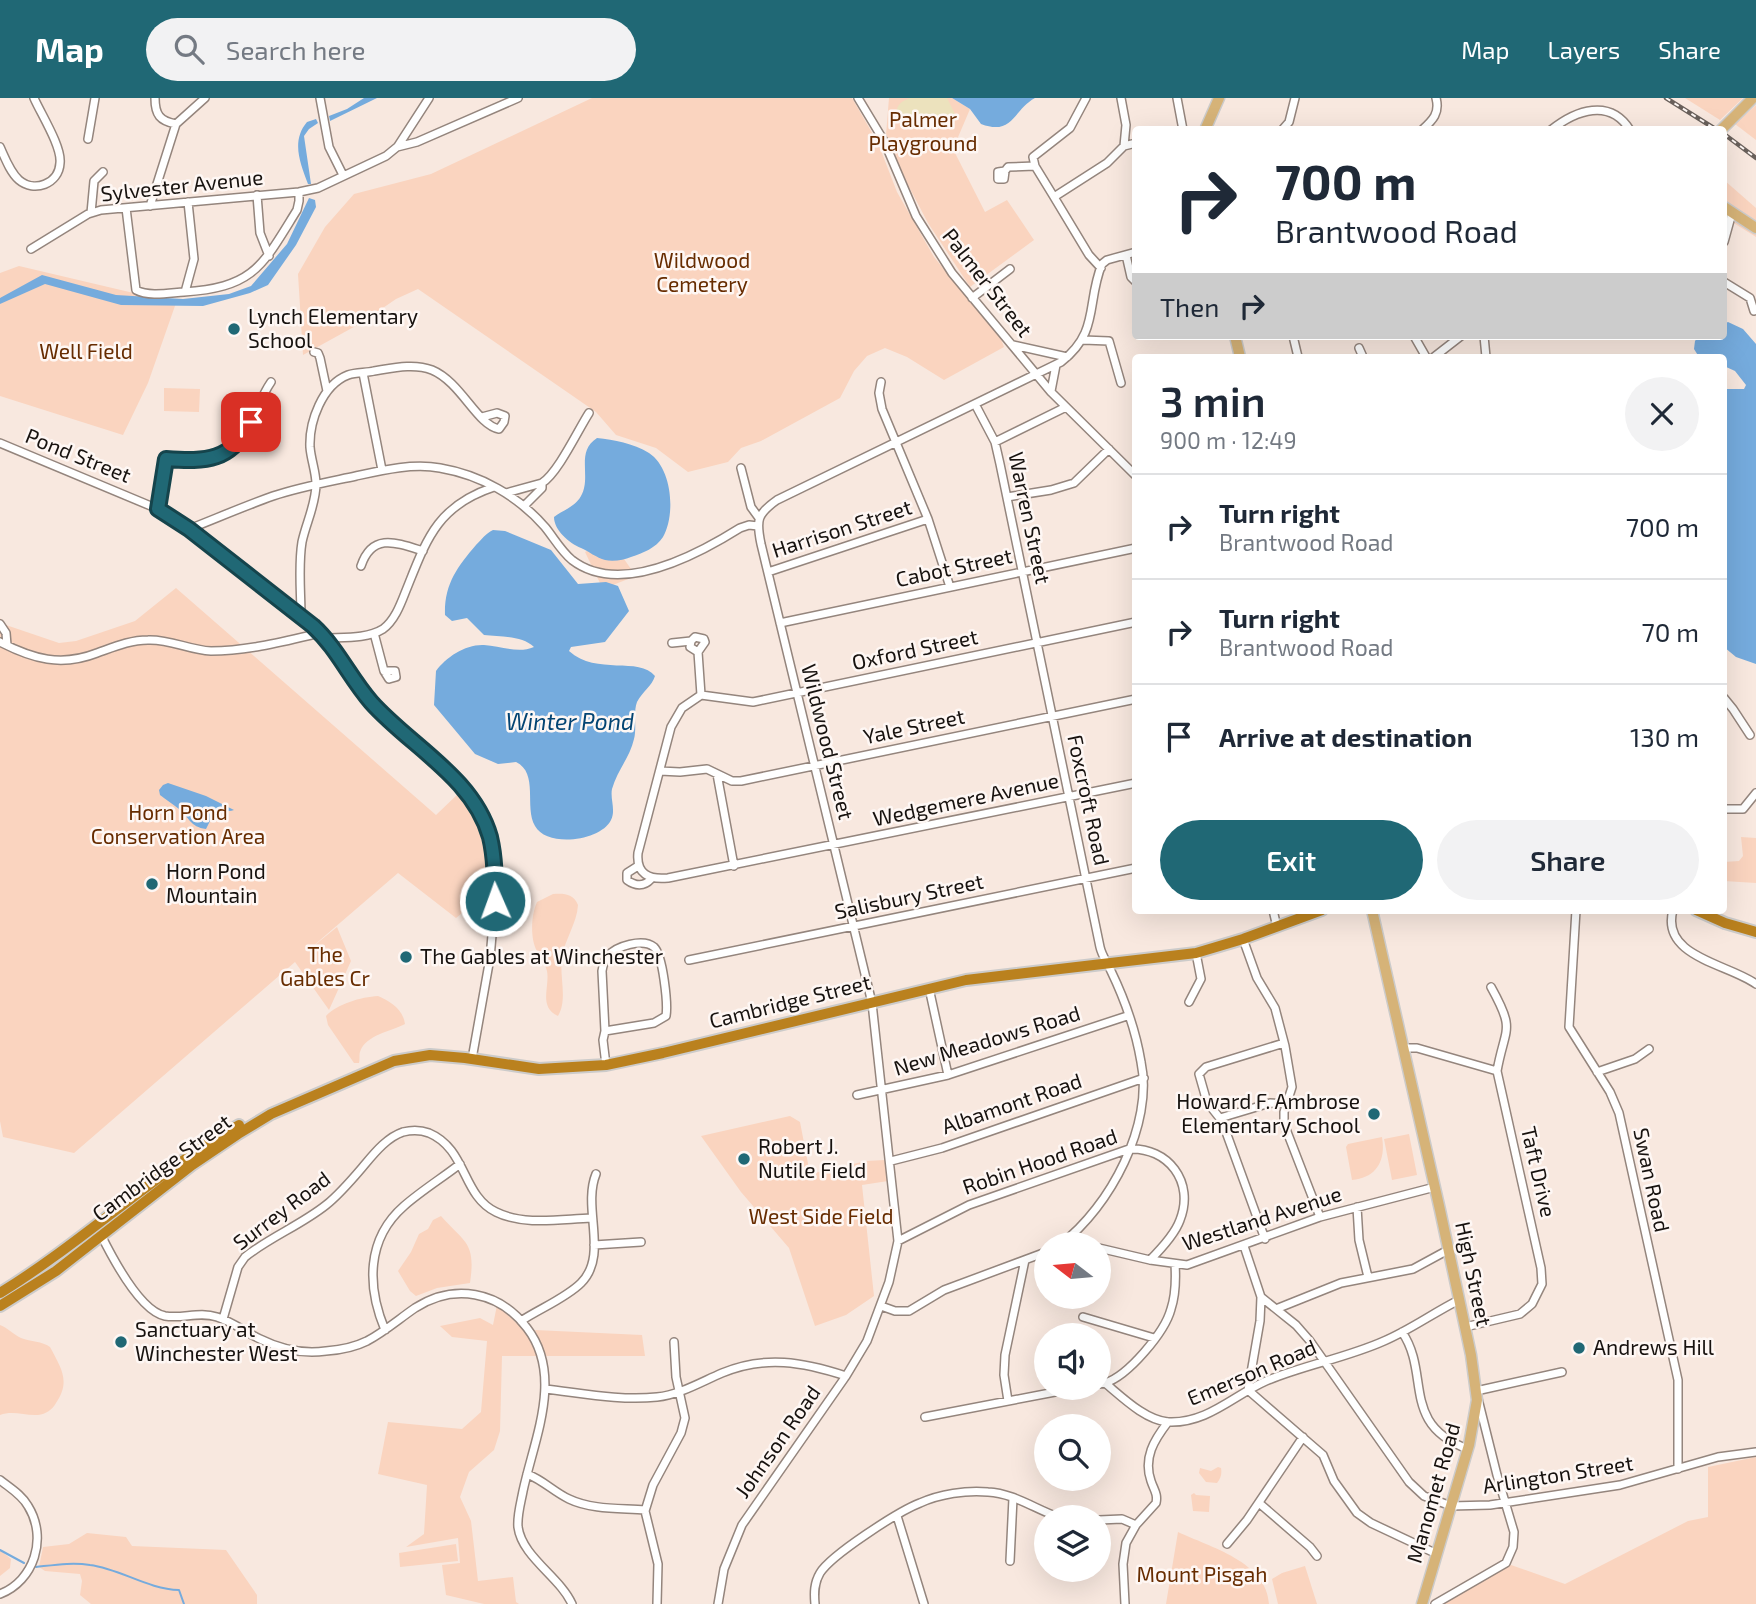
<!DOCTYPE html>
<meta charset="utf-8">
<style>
body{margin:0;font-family:"Exo 2",sans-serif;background:#f2f2f3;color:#1f2937;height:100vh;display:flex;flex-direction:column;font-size:26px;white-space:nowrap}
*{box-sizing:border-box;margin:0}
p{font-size:23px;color:#747a83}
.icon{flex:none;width:38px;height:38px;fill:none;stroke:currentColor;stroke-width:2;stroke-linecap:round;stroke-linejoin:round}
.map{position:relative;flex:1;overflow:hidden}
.drawer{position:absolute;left:1132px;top:256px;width:595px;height:560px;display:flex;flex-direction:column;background:#fff;border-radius:7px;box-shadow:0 7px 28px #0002}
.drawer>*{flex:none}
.top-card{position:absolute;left:1132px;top:28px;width:595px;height:214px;border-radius:7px;box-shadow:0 7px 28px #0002;background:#fff;color:#1f2937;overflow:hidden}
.needle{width:46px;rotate:286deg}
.tools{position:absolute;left:1034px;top:1134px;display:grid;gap:14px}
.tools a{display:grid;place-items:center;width:77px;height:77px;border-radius:50%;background:#fff;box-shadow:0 7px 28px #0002;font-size:35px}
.pin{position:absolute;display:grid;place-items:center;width:60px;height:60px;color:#fff;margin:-30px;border-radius:14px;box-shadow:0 4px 10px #0006}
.me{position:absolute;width:77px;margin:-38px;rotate:358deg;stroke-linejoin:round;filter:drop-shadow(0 0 5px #0008)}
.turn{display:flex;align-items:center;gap:24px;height:147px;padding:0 28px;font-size:32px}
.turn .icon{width:91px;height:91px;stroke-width:2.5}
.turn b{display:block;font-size:49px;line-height:60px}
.then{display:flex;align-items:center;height:66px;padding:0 28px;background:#0003;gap:14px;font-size:26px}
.round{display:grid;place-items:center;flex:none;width:74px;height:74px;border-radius:37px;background:#f2f2f3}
.head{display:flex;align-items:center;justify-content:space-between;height:119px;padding:0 28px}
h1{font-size:42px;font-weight:600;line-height:52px}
.cta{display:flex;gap:14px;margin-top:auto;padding:14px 28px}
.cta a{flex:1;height:80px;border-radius:42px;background:#206875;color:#fff;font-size:28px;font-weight:600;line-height:80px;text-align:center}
.cta a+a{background:#f2f2f3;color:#1f2937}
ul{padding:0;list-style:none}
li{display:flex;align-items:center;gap:21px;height:105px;padding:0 28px;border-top:2px solid #e0e1e3}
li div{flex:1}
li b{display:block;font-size:26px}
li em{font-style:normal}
header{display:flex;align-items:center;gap:42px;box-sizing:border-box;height:98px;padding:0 35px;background:#206875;color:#fff}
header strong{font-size:33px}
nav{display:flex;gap:38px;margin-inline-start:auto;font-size:24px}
.search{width:490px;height:63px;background:#f2f2f3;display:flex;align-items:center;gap:18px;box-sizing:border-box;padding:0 24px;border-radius:38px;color:#747a83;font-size:26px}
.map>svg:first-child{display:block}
.green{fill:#fad4bf}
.sand{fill:#ece2bd}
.water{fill:#75abdd}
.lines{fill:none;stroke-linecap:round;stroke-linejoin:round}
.stream{stroke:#75abdd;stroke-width:2}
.minor-casing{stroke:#94857d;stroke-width:10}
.major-casing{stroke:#cccbca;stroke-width:13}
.highway-casing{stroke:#cccbca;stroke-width:14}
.minor{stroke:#fff;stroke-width:7}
.major{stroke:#d6b378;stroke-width:10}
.highway{stroke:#ba811e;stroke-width:10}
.rail-casing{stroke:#69605b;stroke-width:4.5}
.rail{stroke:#fef7f4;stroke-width:2;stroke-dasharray:5;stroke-linecap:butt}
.route-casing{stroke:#15444c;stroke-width:18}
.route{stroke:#206875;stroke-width:12}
.poi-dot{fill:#206875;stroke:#fef7f4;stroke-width:2.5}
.labels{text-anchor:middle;stroke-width:5;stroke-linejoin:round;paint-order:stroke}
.park-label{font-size:21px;fill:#672c00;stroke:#fef7f4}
.street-label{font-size:21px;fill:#17120f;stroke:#fef7f4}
.poi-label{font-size:21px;fill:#17120f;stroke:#fef7f4;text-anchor:start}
.water-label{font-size:23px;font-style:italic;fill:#034473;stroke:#fef7f4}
</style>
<header>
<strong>Map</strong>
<div class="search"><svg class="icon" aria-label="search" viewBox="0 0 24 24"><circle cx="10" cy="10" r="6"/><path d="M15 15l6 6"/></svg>Search here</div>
<nav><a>Map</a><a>Layers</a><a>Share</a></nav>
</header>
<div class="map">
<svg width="1756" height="1506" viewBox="0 0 1756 1506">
<rect width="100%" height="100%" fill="#f8e8df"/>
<path class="green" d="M592 0H852L878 45 897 94 934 159 1001 241 1004 249 944 282 907 259 885 250 867 258 854 273 840 300 761 343 741 350 728 364 688 374 656 350 616 337 596 314 418 191 396 201 361 225 303 257 298 176 325 129 354 96 431 76Z
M889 0H952L970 11 953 51 985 114 1007 102 1034 142 970 189 928 125 908 87 886 37Z
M1685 0H1743L1720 22Z
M1756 7V42L1735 26Z
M1724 82 1756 110V139L1724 119Z
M19 168 176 205 148 285 123 337 0 298V175Z
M164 290 200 291 199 314 164 313Z
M596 448 624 461 631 471 643 475 613 487 600 485 585 454Z
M176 490 436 717 460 694C491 727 490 770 491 812L467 811 456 820 398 775 305 855 337 829 351 863 329 912 295 864 74 1055 3 1039 0 1023V520L6 527 59 545 76 543 135 523Z
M1741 739 1756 740V785L1724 783V764L1739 763 1743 758Z
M553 796C564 795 574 796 578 807 577 825 565 841 562 859 559 879 568 901 558 918 538 909 550 889 547 873 545 865 541 860 537 853 530 841 531 817 537 804Z
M378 898C390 903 403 911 405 926 392 933 365 937 360 954 359 957 360 961 359 965H354L328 927 326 918C337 906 361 899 378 898Z
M790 1018 800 1024 810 1076 866 1063 885 1062 888 1083 862 1087 874 1198 846 1217 815 1228 789 1150 741 1094 701 1038Z
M1409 1036 1417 1077 1392 1082 1384 1041Z
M1382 1039C1386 1062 1377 1080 1352 1082L1346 1049 1348 1046Z
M441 1118C465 1145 476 1144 470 1185L437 1190 416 1198 410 1193 398 1173 411 1154 419 1136 428 1131 433 1122Z
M497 1207 527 1235 538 1258H502L500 1333 494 1352 469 1374 460 1399 471 1423 478 1483 513 1479 516 1504 519 1506H484L446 1497 442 1467 460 1465 458 1440 406 1449 424 1436 427 1387 378 1376 388 1324 462 1331 481 1314 487 1243 452 1239 440 1228 480 1220 493 1227Z
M0 1227C8 1230 13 1236 21 1240 31 1244 42 1243 50 1249 61 1270 71 1283 56 1305 52 1312 46 1316 38 1317 25 1318 13 1312 0 1317Z
M535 1232 642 1237 645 1258H545Z
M1756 1359V1506H1442L1511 1467 1565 1486 1688 1423 1708 1419V1369Z
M1218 1369 1221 1370C1222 1376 1221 1380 1217 1385L1206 1384 1199 1375 1200 1370 1211 1373Z
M1194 1395 1196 1397 1210 1398 1209 1414 1193 1413 1191 1397Z
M1178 1434C1210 1449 1267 1464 1269 1506H1166Z
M87 1435 126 1439 132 1448 226 1452 257 1497V1506H91L80 1497 82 1483 80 1476 45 1473 39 1469 43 1449 69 1446Z
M456 1446 458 1463 400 1469 399 1455Z
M0 1452 11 1461 10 1470 0 1478Z
M1305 1468 1317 1506H1278L1272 1481 1282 1475Z"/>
<path class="sand" d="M910 0H947L955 16 953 23 943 24 933 17 901 21 897 17C895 7 902 3 910 0Z"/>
<path class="water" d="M364 0H377L330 23 329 18 347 11Z
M952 0H1035C1013 12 1013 38 981 26L970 11Z
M316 21 318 25 309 31 304 38 311 86H308C300 65 291 43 307 24Z
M309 100 315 102 316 109 296 147 268 187 250 195 203 208 121 207 45 186 0 206V200L42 177 116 197 183 201 229 196 251 188 287 146Z
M1728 224 1743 231 1756 246V566L1736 559 1724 549V291H1744L1746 287 1735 273 1724 268V259H1699L1694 251 1695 243 1699 238H1724V226Z
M597 340C614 342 633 345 649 355 672 370 676 416 663 439 656 450 643 455 631 459 624 462 613 464 605 462 597 460 588 453 581 450 569 445 554 432 554 419 563 412 575 409 581 398 592 379 575 354 597 340Z
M493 432 505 433 551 452 578 486 606 484 618 488 629 513 605 544 571 549 569 553C597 578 639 558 655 578 652 588 642 594 637 604 633 614 637 630 634 641 630 659 617 673 612 691 610 701 616 712 611 722 601 743 547 750 535 728 524 709 539 675 516 664L498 666 475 656 434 607 436 573C446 559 466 546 484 547 501 548 518 556 534 549 522 537 500 539 484 537L467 520 452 523 445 517C444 487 457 469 476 447 482 441 485 436 493 432Z
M168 685 206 698 234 712C226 715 219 709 211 714V721L206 731C190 729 189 719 179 711 173 706 166 702 160 697L159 692 163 687Z"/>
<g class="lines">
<path class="stream" d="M0 1452 24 1465
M36 1469C54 1467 72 1464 90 1467 121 1471 147 1491 179 1492L184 1506"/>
<defs>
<path id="minor" d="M155 0C155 17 160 23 176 26
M320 0 329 49 343 77
M858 0 884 43 916 118 952 175 1051 294 1136 378
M1121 0 1126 27 1124 48
M1177 0 1183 32
M1282 32 1289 24 1295 0
M1422 32C1433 22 1440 15 1436 0
M1551 32C1576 12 1610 0 1630 32
M88 41 95 0
M398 48 429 0
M0 49C5 60 10 74 19 82 34 95 59 86 60 65 62 49 41 16 34 0
M1005 73 1004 81H998V74L1005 73 1008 69 1035 68
M257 97 260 135 269 158
M1054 99 1035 68 1033 59 1070 30 1086 0
M150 108 176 26 205 0
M126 110 136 192C149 199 169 195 184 194 255 189 262 168 297 112L299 103V94
M91 115 94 83 103 74
M1724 144 1732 115
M31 151 88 116 101 112 299 94 318 90 386 58 397 49 417 44 518 0
M1126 157 1131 179 1136 184
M1101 170 1089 157 1054 99 1107 65 1124 48 1136 45
M1724 184 1750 200 1754 213
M185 194 194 161 188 104
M972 200 1010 171
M1293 238 1298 259
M1414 238 1426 259
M1484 238 1486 259
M1083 242 1109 243 1121 285
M1013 247 1067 259
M1359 250 1363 259
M314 254 318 255 320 260 327 293
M1434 259 1461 238
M363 275 382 372
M881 284 879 295 882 311 928 421 950 489
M1051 293 1056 267
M975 306 995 344 1000 366 1100 849C1102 858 1107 864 1111 873 1124 900 1136 934 1141 964 1154 1026 1110 1109 1061 1146
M995 344 1066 309
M0 345 158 411 189 431 323 538 370 603 414 647 460 686 473 703 490 741 495 803 490 860 472 961
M741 370 751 409 759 420
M506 395 542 385
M1007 399 1051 392 1074 385 1109 351
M524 408 542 390V385C558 375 578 332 589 315
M158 411 166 361C206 364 233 363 251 324 258 310 262 297 271 284
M189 431C217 420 245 408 273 398 300 389 328 384 356 378 383 372 413 365 440 370 481 377 518 398 545 429 554 440 561 453 572 462 620 499 697 457 740 430L749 427 758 428
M361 468C372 435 395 444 423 453
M768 474 928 421
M301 519C301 494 298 468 302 444 306 425 316 406 316 386 316 374 311 362 310 349 309 324 322 287 348 277 356 274 366 275 374 273 393 270 414 265 432 272 461 284 477 327 499 331L504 324 505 318 497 315 482 319
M780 525 1136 450
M0 526 6 535 7 547
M374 535 384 573H395L396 579 389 581 384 573
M325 540C343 539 367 541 383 531 394 523 400 508 405 495 426 443 436 408 494 389
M691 543 695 539 704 541 705 544 698 554
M0 544C33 561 61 569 97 555 114 549 130 542 148 542 170 541 189 552 211 553 246 553 282 544 316 536
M672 545 691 543 690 549 698 554 701 597 682 610 671 629 638 755C636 776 649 782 668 780L1136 685
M701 597 753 604 1136 524
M1724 600 1733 611 1750 637
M660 673 680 674 707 671 732 683H741L1136 601
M717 676 734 768
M1724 711H1743L1756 695
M638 768 627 775V782C635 788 644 789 651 781
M1273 812 1277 829
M1576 812 1569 929 1610 994 1619 1015 1678 1282V1371
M1673 812C1660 859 1729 866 1756 886
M1243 841 1257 880 1275 910 1285 948 1292 989 1284 1014V1026L1320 1119
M689 862 1136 770
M1491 889C1516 934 1505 928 1497 973
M929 890 948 977
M1189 904 1201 881 1196 855
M605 933 654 925 666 918C668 906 663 857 654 849 643 840 616 848 608 858 604 862 603 867 602 873L605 933 603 942 606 967
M1403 950H1417L1497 973 1541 1170 1542 1186 1532 1206 1520 1216 1465 1229
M1597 974 1635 961 1649 951
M857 997 948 977 1127 918
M1220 1020 1270 1005 1287 1006
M891 1063 942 1050 1144 980
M1357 1109 1359 1142 1368 1179
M101 1137C112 1159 140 1213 165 1218 183 1221 199 1213 217 1219 233 1224 245 1234 260 1241 280 1251 304 1256 326 1253 340 1252 355 1249 367 1243 384 1234 399 1221 415 1210 454 1185 499 1193 527 1230 564 1278 534 1341 523 1393 521 1404 517 1417 518 1429 522 1459 560 1479 572 1506
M1265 1141 1222 1023 1207 1004 1199 976 1206 969 1284 945
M898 1143 969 1107 1129 1051C1168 1049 1195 1084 1180 1122 1175 1136 1161 1151 1150 1162
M594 1147 641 1144
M1244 1148 1261 1199 1296 1227 1310 1243 1409 1384 1424 1398 1451 1408 1490 1407 1620 1387 1718 1359 1756 1354
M1099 1150 1150 1162 1187 1167 1320 1119 1435 1089
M1261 1199 1260 1223 1248 1292 1323 1357 1334 1383 1357 1415 1371 1425 1437 1456
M881 1208 895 1213H909L944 1192 1046 1154
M1276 1211 1341 1185 1413 1171 1448 1152
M1083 1219 1154 1240
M223 1221 238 1169 245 1159C270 1139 301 1127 326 1107 341 1095 354 1079 366 1065 376 1053 388 1039 403 1034 411 1032 421 1032 429 1035 467 1051 462 1098 496 1114 524 1128 561 1121 591 1120
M521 1223C539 1211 566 1200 581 1185 609 1157 582 1110 596 1076
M385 1232C367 1189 366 1141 404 1108 421 1093 442 1080 460 1066
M1402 1234C1431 1276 1400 1326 1468 1351
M1105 1285C1128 1278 1165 1234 1171 1211 1176 1196 1176 1182 1175 1166
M1099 1286 1105 1285C1122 1299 1145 1322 1168 1324 1207 1326 1234 1297 1266 1283 1304 1267 1346 1260 1384 1243 1410 1232 1433 1215 1459 1202
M545 1291C581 1295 620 1303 657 1299 679 1297 701 1284 722 1275 765 1257 803 1264 846 1278
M1008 1303 1004 1277 1005 1257 1025 1162
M925 1319 1076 1290
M527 1376C543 1382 554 1394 569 1401 592 1412 621 1410 645 1412
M0 1382C10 1390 22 1397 28 1408 48 1440 34 1483 0 1496
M1259 1405 1310 1449 1317 1458
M897 1418 924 1506
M1099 1422 1122 1421 1136 1427
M1227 1446 1247 1422 1303 1339
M1010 1463 1013 1400
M657 1506 658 1466 645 1413 653 1387 681 1335 685 1320 676 1279 674 1244
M718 1506 724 1471 742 1427 846 1278 867 1243 889 1184 898 1143 872 905 761 446C756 422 757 416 777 402L1061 264C1100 234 1086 205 1102 166L1107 162 1136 154
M815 1506C814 1495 814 1485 820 1475 831 1457 899 1413 920 1405 940 1396 966 1392 988 1394 1013 1395 1035 1411 1058 1419
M1125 1506 1123 1466 1126 1445 1136 1427 1156 1405C1158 1396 1154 1392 1151 1383 1143 1360 1154 1342 1168 1324
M1435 1506 1506 1465 1513 1449 1514 1434 1497 1377 1476 1293 1562 1274"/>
<path id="major" d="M1205 32 1219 0
M1721 32 1753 0
M1724 109 1756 130
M1235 238 1240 259
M1372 812 1440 1112 1471 1257 1477 1302 1469 1347 1422 1506"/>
<path id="highway" d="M1696 812 1725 825 1756 834
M0 1195C83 1144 154 1075 239 1027
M0 1208 56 1173 192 1067 238 1036 271 1016 394 963 430 957 465 960 539 971 606 967 663 955 966 882 1196 855 1243 841 1322 812"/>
</defs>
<use href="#minor" class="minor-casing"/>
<use href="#major" class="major-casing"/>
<use href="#highway" class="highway-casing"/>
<use href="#minor" class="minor"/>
<use href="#major" class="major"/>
<use href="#highway" class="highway"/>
<defs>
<path id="rail" d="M1666 0 1717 32
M1724 36 1756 60"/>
</defs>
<use href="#rail" class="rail-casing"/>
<use href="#rail" class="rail"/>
</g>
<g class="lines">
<defs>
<path id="route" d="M251 324C231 363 207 364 166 361L158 411 189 431 313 528C337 550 350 580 371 604 410 648 473 679 490 739 495 760 495 782 495 803"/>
</defs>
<use href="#route" class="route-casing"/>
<use href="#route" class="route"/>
</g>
<g class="poi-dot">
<circle cx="234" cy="231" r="7"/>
<circle cx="152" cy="786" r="7"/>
<circle cx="406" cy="859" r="7"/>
<circle cx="1374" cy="1016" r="7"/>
<circle cx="744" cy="1061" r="7"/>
<circle cx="121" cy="1244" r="7"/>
<circle cx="1579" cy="1250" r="7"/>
</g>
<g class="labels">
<g class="park-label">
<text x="923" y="29">Palmer<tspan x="923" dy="24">Playground</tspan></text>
<text x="702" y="170">Wildwood<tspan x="702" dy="24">Cemetery</tspan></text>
<text x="86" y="261">Well Field</text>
<text x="178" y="722">Horn Pond<tspan x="178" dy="24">Conservation Area</tspan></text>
<text x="325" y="864">The<tspan x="325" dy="24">Gables Cr</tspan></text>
<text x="821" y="1126">West Side Field</text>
<text x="1202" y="1484">Mount Pisgah</text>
</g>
<g class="street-label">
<text transform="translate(182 88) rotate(-6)" y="7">Sylvester Avenue</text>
<text transform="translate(987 185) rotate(52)" y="7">Palmer Street</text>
<text transform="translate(78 358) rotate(22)" y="7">Pond Street</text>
<text transform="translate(1029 420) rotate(78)" y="7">Warren Street</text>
<text transform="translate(842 431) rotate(-18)" y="7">Harrison Street</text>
<text transform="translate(954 470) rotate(-12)" y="7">Cabot Street</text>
<text transform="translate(915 552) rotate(-12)" y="7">Oxford Street</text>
<text transform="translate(914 629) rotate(-12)" y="7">Yale Street</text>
<text transform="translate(827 644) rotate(76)" y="7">Wildwood Street</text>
<text transform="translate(966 702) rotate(-12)" y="7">Wedgemere Avenue</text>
<text transform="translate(1088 702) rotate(78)" y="7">Foxcroft Road</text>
<text transform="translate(909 799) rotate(-12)" y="7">Salisbury Street</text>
<text transform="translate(790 904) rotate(-14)" y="7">Cambridge Street</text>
<text transform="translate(987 943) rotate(-17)" y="7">New Meadows Road</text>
<text transform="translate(1012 1006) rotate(-19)" y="7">Albamont Road</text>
<text transform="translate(1040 1064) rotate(-19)" y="7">Robin Hood Road</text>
<text transform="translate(162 1070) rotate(-36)" y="7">Cambridge Street</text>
<text transform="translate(1538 1074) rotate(77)" y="7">Taft Drive</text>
<text transform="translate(1651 1082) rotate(78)" y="7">Swan Road</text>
<text transform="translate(282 1113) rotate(-37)" y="7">Surrey Road</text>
<text transform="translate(1262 1121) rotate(-18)" y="7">Westland Avenue</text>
<text transform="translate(1473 1176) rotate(78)" y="7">High Street</text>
<text transform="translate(1252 1275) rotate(-23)" y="7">Emerson Road</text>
<text transform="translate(778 1344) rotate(-55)" y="7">Johnson Road</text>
<text transform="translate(1558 1377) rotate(-9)" y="7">Arlington Street</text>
<text transform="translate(1434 1395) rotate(-74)" y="7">Manomet Road</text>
</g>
<g class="poi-label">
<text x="248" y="226">Lynch Elementary<tspan x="248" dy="24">School</tspan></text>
<text x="166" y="781">Horn Pond<tspan x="166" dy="24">Mountain</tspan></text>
<text x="420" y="866">The Gables at Winchester</text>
<text x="1360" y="1011" text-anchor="end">Howard F. Ambrose<tspan x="1360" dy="24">Elementary School</tspan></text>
<text x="758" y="1056">Robert J.<tspan x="758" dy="24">Nutile Field</tspan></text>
<text x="135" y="1239">Sanctuary at<tspan x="135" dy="24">Winchester West</tspan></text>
<text x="1593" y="1257">Andrews Hill</text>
</g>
<g class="water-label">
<text x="570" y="632">Winter Pond</text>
</g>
</g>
</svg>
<div class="tools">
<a><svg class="needle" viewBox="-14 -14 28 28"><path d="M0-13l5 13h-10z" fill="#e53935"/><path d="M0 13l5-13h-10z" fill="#747a83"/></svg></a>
<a><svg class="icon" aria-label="sound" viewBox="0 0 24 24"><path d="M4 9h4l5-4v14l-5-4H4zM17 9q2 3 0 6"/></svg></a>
<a><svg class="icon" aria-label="search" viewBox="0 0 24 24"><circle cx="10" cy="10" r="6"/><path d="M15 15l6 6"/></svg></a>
<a><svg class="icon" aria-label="layers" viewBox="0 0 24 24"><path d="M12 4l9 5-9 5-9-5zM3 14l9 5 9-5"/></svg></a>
</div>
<div class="pin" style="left:251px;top:324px;background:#d93025"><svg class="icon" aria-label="arrive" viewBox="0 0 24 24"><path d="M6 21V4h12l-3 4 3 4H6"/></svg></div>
<svg class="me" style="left:495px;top:803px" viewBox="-20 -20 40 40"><circle r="17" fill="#206875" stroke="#fff" stroke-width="3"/><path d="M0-11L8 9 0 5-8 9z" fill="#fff"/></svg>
<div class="top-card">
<div class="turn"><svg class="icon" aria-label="right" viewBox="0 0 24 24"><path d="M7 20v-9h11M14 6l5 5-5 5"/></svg><div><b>700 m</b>Brantwood Road</div></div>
<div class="then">Then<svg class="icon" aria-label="right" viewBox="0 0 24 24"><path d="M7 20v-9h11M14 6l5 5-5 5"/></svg></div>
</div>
<section class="drawer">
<div class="head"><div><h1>3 min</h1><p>900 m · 12:49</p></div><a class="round"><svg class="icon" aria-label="close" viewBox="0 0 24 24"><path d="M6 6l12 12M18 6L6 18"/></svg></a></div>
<ul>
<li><svg class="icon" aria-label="right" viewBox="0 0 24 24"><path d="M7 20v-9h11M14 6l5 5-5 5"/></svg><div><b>Turn right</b><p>Brantwood Road</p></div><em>700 m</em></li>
<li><svg class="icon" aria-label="right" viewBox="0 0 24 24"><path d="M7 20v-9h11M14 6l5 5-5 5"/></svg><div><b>Turn right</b><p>Brantwood Road</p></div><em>70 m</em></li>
<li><svg class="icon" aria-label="arrive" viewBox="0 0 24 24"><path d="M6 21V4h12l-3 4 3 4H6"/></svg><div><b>Arrive at destination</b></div><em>130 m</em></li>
</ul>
<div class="cta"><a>Exit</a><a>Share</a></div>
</section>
</div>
